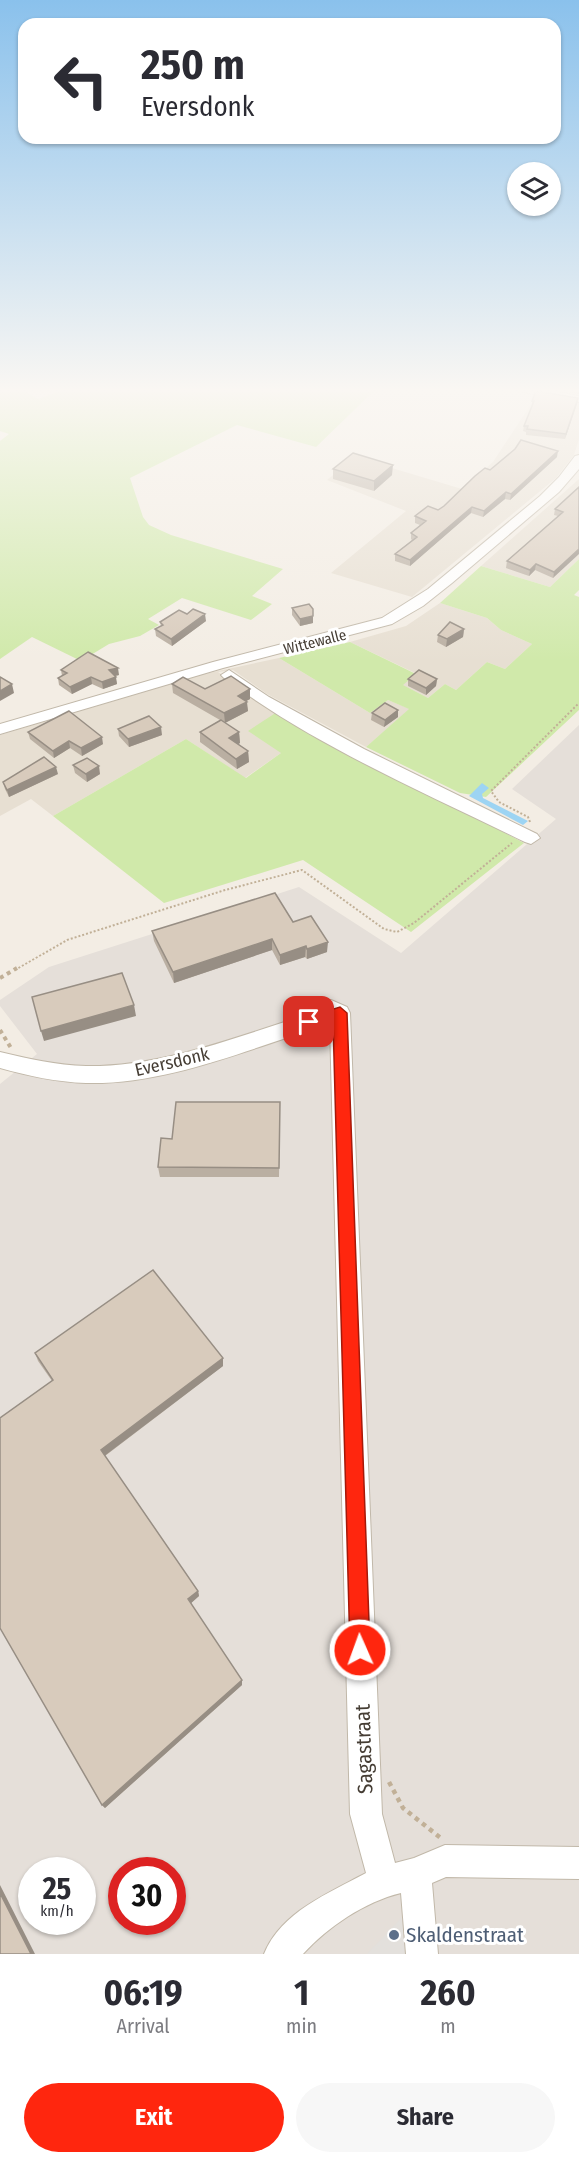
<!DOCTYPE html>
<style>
body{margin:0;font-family:"Fira Sans Condensed",sans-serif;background:#f7f7f7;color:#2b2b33;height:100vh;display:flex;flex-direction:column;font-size:22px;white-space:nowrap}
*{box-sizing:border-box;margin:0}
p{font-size:20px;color:#7c7c81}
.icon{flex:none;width:33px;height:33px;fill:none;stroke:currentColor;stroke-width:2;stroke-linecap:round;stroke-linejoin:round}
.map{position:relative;height:1954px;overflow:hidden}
.side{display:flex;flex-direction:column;background:#fff;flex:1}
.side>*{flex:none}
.top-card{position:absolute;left:18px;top:18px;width:543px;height:126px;border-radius:18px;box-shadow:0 2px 4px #0004;background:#fff;color:#2b2b33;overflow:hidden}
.buttons{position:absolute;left:507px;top:162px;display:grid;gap:12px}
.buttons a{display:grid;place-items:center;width:54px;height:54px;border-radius:50%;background:#fff;box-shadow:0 2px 4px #0004;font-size:30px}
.speed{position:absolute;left:18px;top:1857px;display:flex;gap:12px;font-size:30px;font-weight:700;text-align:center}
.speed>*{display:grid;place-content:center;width:78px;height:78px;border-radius:50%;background:#fff;box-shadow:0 2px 4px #0004;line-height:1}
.speed small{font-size:15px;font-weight:400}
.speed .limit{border:9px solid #d22;background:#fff;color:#111}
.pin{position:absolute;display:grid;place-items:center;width:51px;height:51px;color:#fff;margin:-26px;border-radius:12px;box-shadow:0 3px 9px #0006}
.me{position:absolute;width:66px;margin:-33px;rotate:358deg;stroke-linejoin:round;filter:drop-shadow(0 0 4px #0008)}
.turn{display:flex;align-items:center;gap:21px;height:126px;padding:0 24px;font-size:27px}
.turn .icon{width:78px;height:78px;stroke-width:2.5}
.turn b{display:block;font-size:42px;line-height:51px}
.eta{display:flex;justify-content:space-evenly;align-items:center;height:102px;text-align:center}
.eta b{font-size:36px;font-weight:700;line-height:42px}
.action{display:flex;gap:12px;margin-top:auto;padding:12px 24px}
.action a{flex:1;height:69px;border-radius:36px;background:#ff260e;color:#fff;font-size:24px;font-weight:700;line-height:69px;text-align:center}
.action a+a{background:#f7f7f7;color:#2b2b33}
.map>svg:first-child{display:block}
.residential{fill:#e7dfd2}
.industrial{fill:#e5dfd9;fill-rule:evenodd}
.green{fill:#d0e9aa}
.parking{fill:#e3e0dc}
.water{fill:#9dd4f3}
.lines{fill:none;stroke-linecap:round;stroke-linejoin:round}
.minor-casing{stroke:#c1b8a9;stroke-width:2}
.path-far2{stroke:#c1b097;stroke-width:2;stroke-dasharray:2 2;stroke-linecap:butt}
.path-far1{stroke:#c1b097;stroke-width:4;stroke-dasharray:4 4;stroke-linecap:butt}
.path{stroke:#c1b097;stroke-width:4.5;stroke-dasharray:4.5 4.5;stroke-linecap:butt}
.minor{fill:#fff;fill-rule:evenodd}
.wall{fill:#baafa2}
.shaded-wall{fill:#978e84}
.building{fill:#d8cbbc;stroke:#978e84;stroke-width:1.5}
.route{fill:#ff260e;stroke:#a61909;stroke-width:1.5}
.service-dot{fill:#5c6f8a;stroke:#fff;stroke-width:2}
.labels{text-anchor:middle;stroke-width:6;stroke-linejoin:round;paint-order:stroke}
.far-street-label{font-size:15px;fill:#453d34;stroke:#fff}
.street-label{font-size:18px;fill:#453d34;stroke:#fff}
.near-street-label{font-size:21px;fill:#453d34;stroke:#fff}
.near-service-label{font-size:21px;fill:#4e5e75;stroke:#fff;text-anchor:start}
</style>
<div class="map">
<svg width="579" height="1954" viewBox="0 0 579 1954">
<rect width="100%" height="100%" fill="#f3ede4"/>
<path class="residential" d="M537 395 579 401V439L574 455 556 478 412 597 331 573 406 511 327 480 355 457 462 489 493 462Z
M579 479V559L550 587 481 566Z
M440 603 487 618 501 630 532 644 505 669 487 662 456 690 445 684 428 698 402 685 415 673 350 642 406 626Z
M279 658 370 713 388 700 410 709 366 747 267 694 233 670 218 672 277 712 281 753 245 778 186 739 53 816 31 799 0 816V735L204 674Z"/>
<path class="industrial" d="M579 725V1954H0V1084L37 1054 0 1006V1000L49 967 299 887 401 953 556 819 512 789ZM32 1870H82V1922H32ZM122 1870H172V1922H122Z"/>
<path class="green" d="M0 389H21L38 399 65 389H376L316 447 237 425 130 478 143 517 149 525 171 535 283 569 252 596 272 604 251 620 182 598 148 619 159 625 140 636 109 644 81 661 32 637 0 659V441L9 434 0 431Z
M579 559V590L574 595 579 597V710L486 797 460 793 366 747 409 709 388 700 370 713 279 658 350 642 416 674 403 685 428 698 445 684 456 690 487 662 505 669 532 644 501 630 487 618 440 603 481 566 550 587Z
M277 712 524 843 411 932 303 860 164 903 53 816 186 739 246 778 281 753 248 731Z"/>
<path class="parking" d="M402 1917 406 1954H367Z"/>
<path class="water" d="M482 783 489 788 482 794 483 798 528 821 523 825 469 796Z"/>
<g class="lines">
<defs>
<path id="minor" d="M517 389H541L579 396V402L523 392Z
M579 455V469L559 492 452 583 423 606 392 624 223 668 0 734V724L213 662 382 618 428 589 540 496 559 477 575 456Z
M229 670 269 697 364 749 537 834 540 838 531 844 525 842C423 792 315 746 224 678L221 675Z
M331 1000 347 1007 350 1013 382 1814 395 1863 414 1858 445 1845 579 1847V1879L446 1877 432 1883 438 1954H406L401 1893C364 1902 328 1927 303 1954H264C281 1912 329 1893 366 1873L350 1814 330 1024C252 1047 169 1085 86 1083 56 1082 29 1076 0 1068V1052C29 1059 56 1065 86 1066 167 1067 246 1033 322 1010L324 1002Z"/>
</defs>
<use href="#minor" class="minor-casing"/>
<path class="path-far2" d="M530 822 528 817 499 802 491 791 579 703
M15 970 67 940 225 890 302 870 384 929 397 932 414 923 512 843"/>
<path class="path-far1" d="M0 978 17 968
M0 1030 11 1048"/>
<path class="path" d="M389 1782 403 1808 442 1839"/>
<use href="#minor" class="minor"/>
</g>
<path class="wall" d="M551 389H579V394Z
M578 398 565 439 526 435V432L523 431 524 426 532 407V401Z
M557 457 510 500 505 499 483 517 471 513 410 566 395 561V554L412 540 411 539V533L420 525 415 523V516L438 510 444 506 490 470Z
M333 469 392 475 374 491 333 479Z
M579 487 553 578 535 570 529 576 506 568 507 561 558 516 554 515 555 509Z
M292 608 313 623 300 626 292 615Z
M187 614 206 621 172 646 156 636 155 629 161 626 160 622Z
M464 629 463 637 446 647 437 642 438 635Z
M61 670 119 675 115 676 117 684 103 689 92 684 72 694 59 685 58 678 62 676Z
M408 679H437L436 686 426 695 408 686Z
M172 684 205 689H250V699L246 701 248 711 225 723 239 732 240 743 238 744 248 751 249 762 237 769 200 742V732L220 720 173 693Z
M398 710V717L384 727 371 720 372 713Z
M118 729 162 735 129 747 119 736Z
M28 732 103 744 82 756 70 748 54 758 30 739Z
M73 765 100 774 87 782 75 773Z
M58 774 9 797 5 789 3 782Z
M293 922 327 952 307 959 305 957 280 965 272 950 174 983 154 941 152 931Z
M280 1102 279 1177H160L158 1167 172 1139Z
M35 1353 223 1366 105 1456 198 1591 199 1596 191 1603 242 1685 105 1808 102 1805 52 1381 38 1361Z"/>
<path class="shaded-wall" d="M578 398 577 404 565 439 566 434Z
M558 451 557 457 510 500 511 494Z
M393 465 392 475 374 491V481Z
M506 492 505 499 483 517 484 511Z
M472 507 471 513 410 566V560Z
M579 549V554L553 578 554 572Z
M536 564 535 570 529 576 530 570Z
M205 614 206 621 172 646 171 639Z
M313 616V623L300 626V619Z
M464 629 463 637 446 647 447 639Z
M118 668 119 675 110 677 109 670Z
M91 677 92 684 72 694 70 687Z
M116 677 117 684 103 689 102 682Z
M437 679 436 686 426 695V688Z
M12 684 14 693 0 701V691Z
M250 689V699L239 705 238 696Z
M247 702 248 711 225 723 224 713Z
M398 710V717L384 727 385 720Z
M161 727 162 735 129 747 128 739Z
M239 732 240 743 230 749 229 738Z
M102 737 103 744 82 756 81 748Z
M69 741 70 748 54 758 53 751Z
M248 751 249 762 237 769 236 759Z
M99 766 100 774 87 782 86 774Z
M56 767 58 774 9 797 7 790Z
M272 939V950L174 983 173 972Z
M328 942 327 952 307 959V949Z
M306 946 305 957 280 965V955Z
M134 1005 136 1016 44 1041 41 1031Z
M223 1358V1366L103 1457 101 1450Z
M198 1591 199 1596 189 1605 188 1599Z
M242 1680V1685L105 1808 102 1805Z
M0 1885 35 1954H31L0 1893Z"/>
<path class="building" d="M536 391 578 398 566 434 527 429 528 426H524L534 401H532Z
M521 440 558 451 511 494 506 492 484 511 472 507 410 560 395 554 417 537 411 533 426 521 415 516 428 506 438 510 444 506 475 476 485 468 490 470 515 449Z
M353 453 393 465 374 481 333 469Z
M579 487V549L554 572 536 564 530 570 507 561 563 512 555 509Z
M309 604 313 609V616L300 619 292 608Z
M193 609 205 614 171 639 155 629 163 625 160 622 179 610 187 614Z
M450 622 464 629 447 639 438 635Z
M88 652 118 668 109 670 116 677 102 682 91 677 70 687 58 678 67 673 61 670Z
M419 670 437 679 426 688 408 679Z
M231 676 250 689 238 696 247 702 224 713 172 684 183 677 205 689Z
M0 677 12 684 0 691Z
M385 703 398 710 385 720 372 713Z
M69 711 102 737 81 748 69 741 53 751 28 732Z
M149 716 161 727 128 739 118 729Z
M221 720 239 732 229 738 248 751 236 759 200 732Z
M44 757 56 767 7 790 3 782Z
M87 758 99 766 86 774 73 765Z
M275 893 293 922 311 916 328 942 307 949 306 946 280 955 272 939 173 972 152 931Z
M122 973 134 1005 41 1031 32 997Z
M176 1102H280L279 1168 158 1167 161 1138 172 1139Z
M153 1270 223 1358 101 1450 198 1591 188 1599 242 1680 102 1805 0 1628V1418L53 1380 35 1353Z
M0 1893 31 1954H0Z"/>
<linearGradient id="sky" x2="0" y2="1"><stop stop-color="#8ac1ec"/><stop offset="0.59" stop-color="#faf7f3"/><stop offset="1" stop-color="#faf7f3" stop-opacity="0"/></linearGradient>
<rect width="579" height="662" fill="url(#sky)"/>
<path class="route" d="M340 1007 347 1013 370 1650 367 1657 360 1660 353 1657 350 1650 333 1020 309 1027 302 1022 304 1018Z"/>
<circle class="service-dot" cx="394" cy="1935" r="6"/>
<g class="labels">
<g class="far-street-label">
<text transform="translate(315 642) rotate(-14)" y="5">Wittewalle</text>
</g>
<g class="street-label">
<text transform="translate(172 1062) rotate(-13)" y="6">Eversdonk</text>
</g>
<g class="near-street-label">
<text transform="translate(364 1749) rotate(-92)" y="7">Sagastraat</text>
</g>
<g class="near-service-label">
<text x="406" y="1942">Skaldenstraat</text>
</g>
</g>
</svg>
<div class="buttons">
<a><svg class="icon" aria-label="layers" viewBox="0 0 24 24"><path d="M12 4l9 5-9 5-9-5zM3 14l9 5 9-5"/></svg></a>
</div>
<div class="speed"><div>25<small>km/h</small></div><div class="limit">30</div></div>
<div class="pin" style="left:309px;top:1022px;background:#d93025"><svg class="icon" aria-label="arrive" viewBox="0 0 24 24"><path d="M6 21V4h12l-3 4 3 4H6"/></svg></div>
<svg class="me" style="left:360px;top:1650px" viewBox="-20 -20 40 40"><circle r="17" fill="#ff260e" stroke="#fff" stroke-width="3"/><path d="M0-11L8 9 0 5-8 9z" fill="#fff"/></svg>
<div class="top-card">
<div class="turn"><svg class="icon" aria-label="left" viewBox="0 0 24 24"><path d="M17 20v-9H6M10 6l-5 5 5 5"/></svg><div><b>250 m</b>Eversdonk</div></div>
</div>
</div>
<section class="side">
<div class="eta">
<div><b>06:19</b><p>Arrival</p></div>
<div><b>1</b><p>min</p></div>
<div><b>260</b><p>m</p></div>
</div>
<div class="action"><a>Exit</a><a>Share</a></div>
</section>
